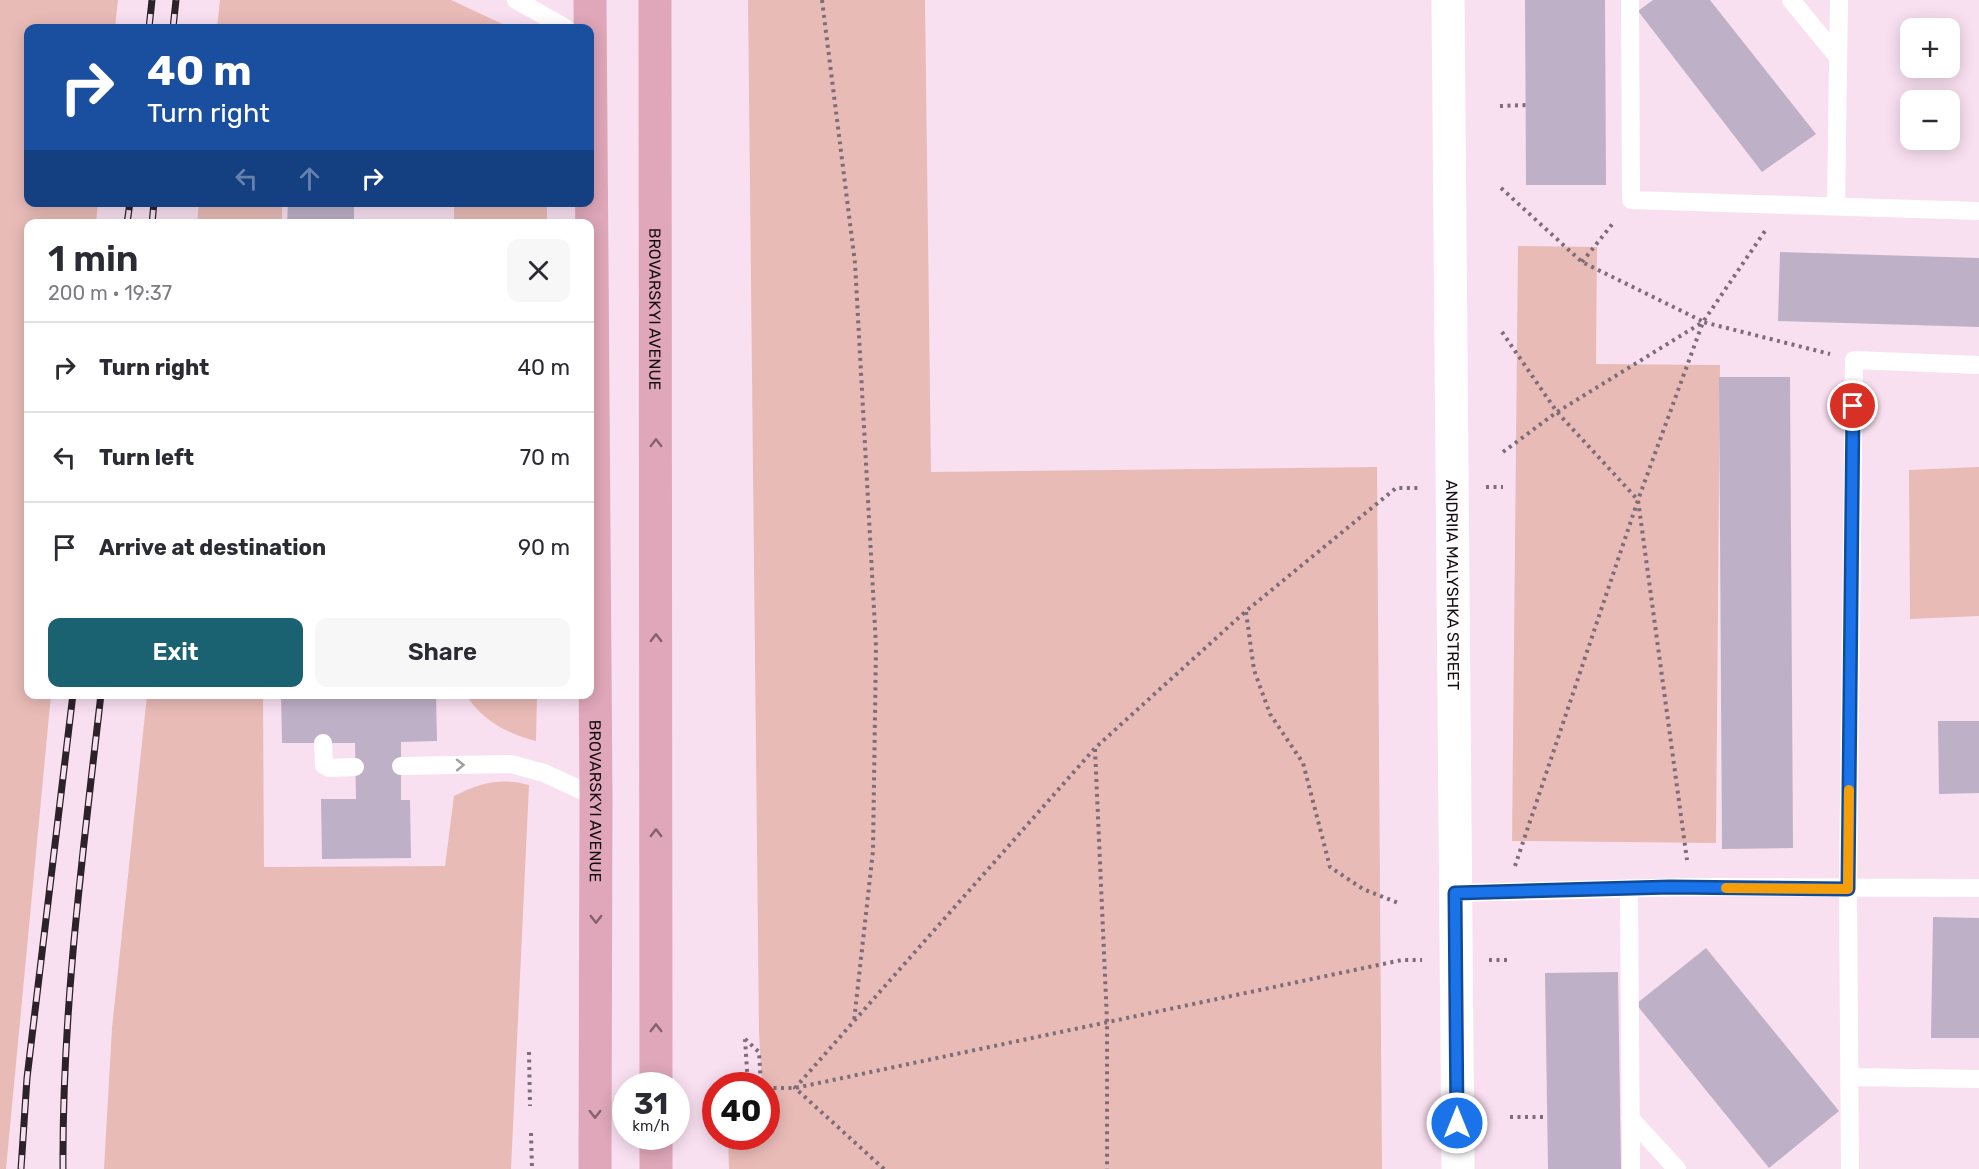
<!DOCTYPE html>
<meta charset="utf-8">
<style>
body{margin:0;font-family:Rubik,sans-serif;background:#f7f7f7;color:#2b2b33;height:100vh;display:flex;flex-direction:column;font-size:22px;white-space:nowrap}
*{box-sizing:border-box;margin:0}
p{font-size:20px;color:#7c7c81}
.icon{flex:none;width:33px;height:33px;fill:none;stroke:currentColor;stroke-width:2;stroke-linecap:round;stroke-linejoin:round}
.map{position:relative;flex:1;overflow:hidden}
.side{position:absolute;left:24px;top:219px;width:570px;height:480px;display:flex;flex-direction:column;background:#fff;border-radius:12px;box-shadow:0 3px 15px #0003}
.side>*{flex:none}
.banner{position:absolute;left:24px;top:24px;width:570px;height:183px;border-radius:12px;box-shadow:0 3px 15px #0003;background:#1a4fa0;color:#fff;overflow:hidden}
.fabs{position:absolute;left:1900px;top:18px;display:grid;gap:12px}
.fabs a{display:grid;place-items:center;width:60px;height:60px;border-radius:12px;background:#fff;box-shadow:0 3px 15px #0003;font-size:30px}
.speed{position:absolute;left:612px;top:1072px;display:flex;gap:12px;font-size:30px;font-weight:700;text-align:center}
.speed>*{display:grid;place-content:center;width:78px;height:78px;border-radius:50%;background:#fff;box-shadow:0 3px 15px #0003;line-height:1}
.speed small{font-size:15px;font-weight:400}
.speed .limit{border:9px solid #d22;background:#fff;color:#111}
.pin{position:absolute;display:grid;place-items:center;width:51px;height:51px;color:#fff;margin:-26px;border:3px solid #fff;border-radius:50%;box-shadow:0 2px 6px #0007}
.me{position:absolute;width:66px;margin:-33px;rotate:0deg;stroke-linejoin:round;filter:drop-shadow(0 0 4px #0008)}
.turn{display:flex;align-items:center;gap:21px;height:126px;padding:0 24px;font-size:27px}
.turn .icon{width:78px;height:78px;stroke-width:2.5}
.turn b{display:block;font-size:42px;line-height:51px}
.lanes{display:flex;align-items:center;height:57px;padding:0 24px;background:#0003;justify-content:center;gap:30px;direction:ltr}
.lanes .off{opacity:.35}
.round{display:grid;place-items:center;flex:none;width:63px;height:63px;border-radius:12px;background:#f7f7f7}
.overview{display:flex;align-items:center;justify-content:space-between;height:102px;padding:0 24px}
h1{font-size:36px;font-weight:600;line-height:45px}
.cta{display:flex;gap:12px;margin-top:auto;padding:12px 24px}
.cta a{flex:1;height:69px;border-radius:12px;background:#1a6171;color:#fff;font-size:24px;font-weight:600;line-height:69px;text-align:center}
.cta a+a{background:#f7f7f7;color:#2b2b33}
ul{padding:0;list-style:none}
li{display:flex;align-items:center;gap:18px;height:90px;padding:0 24px;border-top:2px solid #e1e1e2}
li div{flex:1}
li b{display:block;font-size:22px}
li em{font-style:normal}
.map>svg:first-child{display:block}
.green{fill:#e9bbb7}
.building{fill:#beb0c7}
.lines{fill:none;stroke-linecap:round;stroke-linejoin:round}
.path{stroke:#7d6d78;stroke-width:4;stroke-dasharray:3 4.5;stroke-linecap:butt}
.service{stroke:#fff;stroke-width:18}
.tertiary{stroke:#fff;stroke-width:33}
.primary{stroke:#dfa7b9;stroke-width:33}
.rail-casing{stroke:#2c232a;stroke-width:7}
.rail{stroke:#f9e0f1;stroke-width:4.5;stroke-dasharray:14;stroke-linecap:butt}
.oneway{stroke:#84626e}
.oneway2{stroke:#a19ea1}
.route-casing{stroke:#114b97;stroke-width:15}
.route{stroke:#1a73e8;stroke-width:10}
.slow{stroke:#f59e0b;stroke-width:10}
.labels{text-anchor:middle;stroke-width:6;stroke-linejoin:round;paint-order:stroke}
.street-label{font-size:16px;fill:#150d13;stroke:#f9e0f1}
</style>
<div class="map">
<svg width="1979" height="1169" viewBox="0 0 1979 1169">
<rect width="100%" height="100%" fill="#f9e0f1"/>
<path class="green" d="M0 0H118L115 28H28V202L98 203 96 223 28 224V694L51 695 6 1169H0Z
M220 0H451L511 28H217Z
M748 0H925L931 472 1377 467 1382 1169H729L728 1138 766 1137V1086H762L759 1033Z
M199 203H282V223H197Z
M454 203H547V223H454Z
M1518 246 1597 247 1596 364 1720 365 1716 843 1512 841Z
M1979 467V616L1910 619 1909 470Z
M147 695H263L264 867 445 866 454 796C479 783 501 777 529 785L511 1169H104L112 1028Z
M466 695H537L536 741C506 733 483 721 466 695Z"/>
<path class="building" d="M1525 0H1605L1606 185H1526Z
M1653 0H1710L1816 134 1762 172 1638 11Z
M288 202H354V224H287Z
M1780 252 1979 258V327L1778 321Z
M1719 377H1790L1793 848 1722 849Z
M281 694H436L437 741 401 742V800H410L411 858 322 859 321 799H356L355 743H282Z
M1938 721H1979V793L1939 794Z
M1933 917 1979 918V1038H1931Z
M1706 948 1839 1111 1769 1168 1636 1004Z
M1618 972 1621 1169H1548L1545 973Z"/>
<g class="lines">
<path class="path" d="M822 0 855 263 876 646 873 851 854 1021
M1500 106 1526 105
M1501 188 1582 262 1702 321
M1582 262 1614 222
M1502 332 1557 412 1638 500 1687 860
M1503 452 1557 412 1703 322 1830 354
M1486 487H1503
M1246 612 1254 670 1270 714 1303 763 1330 867 1363 889 1401 904
M1095 749 1107 1021V1169
M1515 866 1638 500 1703 322 1765 231
M1489 960H1507
M745 1039 759 1052 761 1086
M745 1039 748 1086
M529 1052 530 1106
M766 1088H795L1402 960H1422
M1510 1117H1547
M531 1133 532 1169
M884 1169 795 1088 1095 748 1246 611 1396 488H1418"/>
<path class="service" d="M516 0 566 28
M1630 0 1631 200 1979 211
M1791 0 1838 57
M1836 205 1839 0
M323 743 324 765 329 768 355 767
M401 766 511 764 544 773 596 797
M1629 888 1631 1169
M1455 893 1691 887 1979 888
M1849 1077 1979 1079
M1630 1118 1677 1169
M1850 1169 1848 889 1854 360 1979 365"/>
<path class="tertiary" id="s1" d="M1448 0 1458 1169"/>
<g class="primary">
<path id="s2" d="M590 0 596 797 595 1169"/>
<path id="s3" d="M655 0 656 1086"/>
<path d="M656 1169V1137"/>
</g>
<defs>
<path id="rail" d="M149 28 152 0
M173 28 176 0
M127 224 130 202
M152 224 154 202
M21 1169 27 1078 73 694
M63 1169C62 1010 83 852 101 694"/>
</defs>
<use href="#rail" class="rail-casing"/>
<use href="#rail" class="rail"/>
</g>
<defs><path id="oneway-chevron" d="M-2-3.5L2.5 0L-2 3.5" fill="none" stroke-width="1.6" stroke-linecap="round" stroke-linejoin="round" transform="scale(1.5)"/></defs>
<g class="oneway">
<use href="#oneway-chevron" transform="translate(656 443) rotate(-90)"/>
<use href="#oneway-chevron" transform="translate(656 638) rotate(-90)"/>
<use href="#oneway-chevron" transform="translate(656 833) rotate(-90)"/>
<use href="#oneway-chevron" transform="translate(596 919) rotate(90)"/>
<use href="#oneway-chevron" transform="translate(656 1028) rotate(-90)"/>
<use href="#oneway-chevron" transform="translate(595 1114) rotate(90)"/>
</g>
<use class="oneway2" href="#oneway-chevron" transform="translate(460 765) rotate(-1)"/>
<g class="lines">
<defs>
<path id="route" d="M1457 1123 1455 893 1670 887 1848 889 1853 406"/>
</defs>
<use href="#route" class="route-casing"/>
<use href="#route" class="route"/>
<path class="slow" d="M1726 888 1848 889 1849 790"/>
</g>
<g class="labels">
<g class="street-label">
<text dy="6" stroke="none"><textPath href="#s3" startOffset="309">BROVARSKYI AVENUE</textPath></text>
<text dy="6" stroke="none"><textPath href="#s1" startOffset="585">ANDRIIA MALYSHKA STREET</textPath></text>
<text dy="6" stroke="none"><textPath href="#s2" startOffset="801">BROVARSKYI AVENUE</textPath></text>
</g>
</g>
</svg>
<div class="fabs">
<a>+</a>
<a>−</a>
</div>
<div class="speed"><div>31<small>km/h</small></div><div class="limit">40</div></div>
<div class="pin" style="left:1853px;top:406px;background:#d93025"><svg class="icon" aria-label="arrive" viewBox="0 0 24 24"><path d="M6 21V4h12l-3 4 3 4H6"/></svg></div>
<svg class="me" style="left:1457px;top:1123px" viewBox="-20 -20 40 40"><circle r="17" fill="#1a73e8" stroke="#fff" stroke-width="3"/><path d="M0-11L8 9 0 5-8 9z" fill="#fff"/></svg>
<div class="banner">
<div class="turn"><svg class="icon" aria-label="right" viewBox="0 0 24 24"><path d="M7 20v-9h11M14 6l5 5-5 5"/></svg><div><b>40 m</b>Turn right</div></div>
<div class="lanes"><svg class="icon off" aria-label="left" viewBox="0 0 24 24"><path d="M17 20v-9H6M10 6l-5 5 5 5"/></svg><svg class="icon off" aria-label="ahead" viewBox="0 0 24 24"><path d="M12 20V5M6 11l6-6 6 6"/></svg><svg class="icon" aria-label="right" viewBox="0 0 24 24"><path d="M7 20v-9h11M14 6l5 5-5 5"/></svg></div>
</div>
<section class="side">
<div class="overview"><div><h1>1 min</h1><p>200 m · 19:37</p></div><a class="round"><svg class="icon" aria-label="close" viewBox="0 0 24 24"><path d="M6 6l12 12M18 6L6 18"/></svg></a></div>
<ul>
<li><svg class="icon" aria-label="right" viewBox="0 0 24 24"><path d="M7 20v-9h11M14 6l5 5-5 5"/></svg><div><b>Turn right</b></div><em>40 m</em></li>
<li><svg class="icon" aria-label="left" viewBox="0 0 24 24"><path d="M17 20v-9H6M10 6l-5 5 5 5"/></svg><div><b>Turn left</b></div><em>70 m</em></li>
<li><svg class="icon" aria-label="arrive" viewBox="0 0 24 24"><path d="M6 21V4h12l-3 4 3 4H6"/></svg><div><b>Arrive at destination</b></div><em>90 m</em></li>
</ul>
<div class="cta"><a>Exit</a><a>Share</a></div>
</section>
</div>
